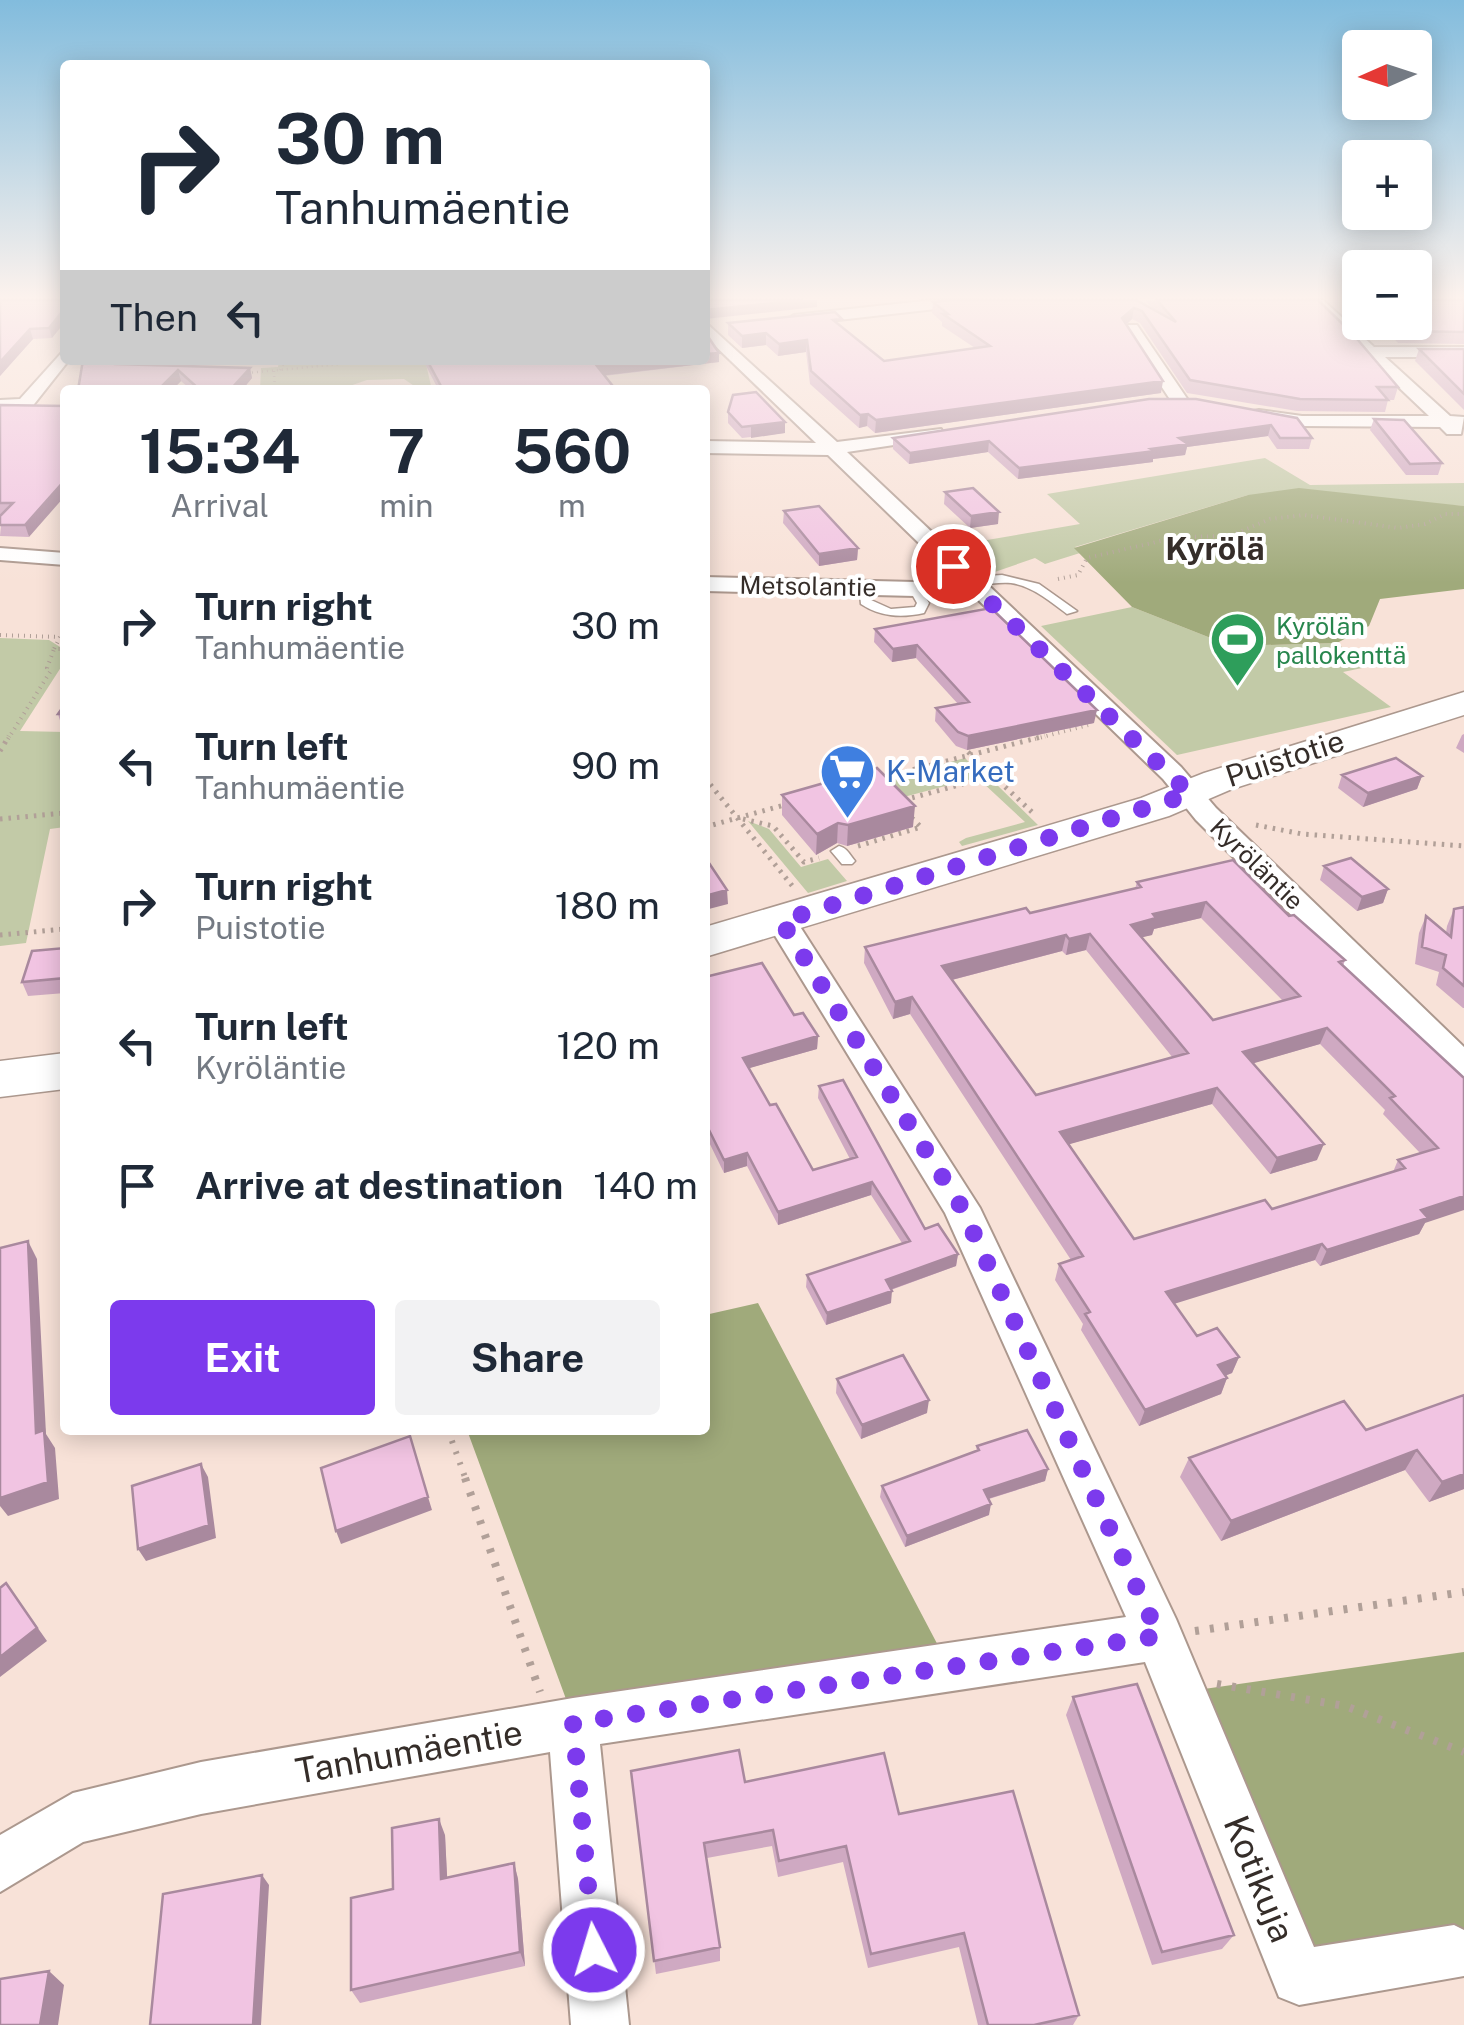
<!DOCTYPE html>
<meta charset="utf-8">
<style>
body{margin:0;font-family:"Public Sans",sans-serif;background:#f2f2f3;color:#1f2937;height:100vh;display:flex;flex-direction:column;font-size:38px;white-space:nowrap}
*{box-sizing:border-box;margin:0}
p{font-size:32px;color:#747a83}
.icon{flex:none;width:55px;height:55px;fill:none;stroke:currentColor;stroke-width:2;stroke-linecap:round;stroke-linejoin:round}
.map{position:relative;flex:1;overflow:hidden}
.panel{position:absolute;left:60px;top:385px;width:650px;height:1050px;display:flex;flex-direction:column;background:#fff;border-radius:10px;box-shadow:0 5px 25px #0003}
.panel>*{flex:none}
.banner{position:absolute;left:60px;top:60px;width:650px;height:305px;border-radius:10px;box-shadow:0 5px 25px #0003;background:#fff;color:#1f2937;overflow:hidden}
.needle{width:65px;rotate:267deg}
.tools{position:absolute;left:1342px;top:30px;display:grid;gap:20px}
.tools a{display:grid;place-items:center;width:90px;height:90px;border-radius:10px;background:#fff;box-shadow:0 5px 25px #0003;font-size:50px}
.pin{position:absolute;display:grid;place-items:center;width:85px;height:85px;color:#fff;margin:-42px;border:5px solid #fff;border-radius:50%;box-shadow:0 2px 10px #0007}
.me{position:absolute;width:110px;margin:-55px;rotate:355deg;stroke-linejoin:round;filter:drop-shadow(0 0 8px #0008)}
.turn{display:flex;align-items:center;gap:35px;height:210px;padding:0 50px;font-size:45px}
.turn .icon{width:130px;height:130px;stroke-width:2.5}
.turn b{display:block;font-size:70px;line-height:85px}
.then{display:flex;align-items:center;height:95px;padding:0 50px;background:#0003;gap:20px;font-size:38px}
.eta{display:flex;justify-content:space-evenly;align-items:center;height:170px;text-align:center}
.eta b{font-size:60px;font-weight:700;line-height:70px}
.cta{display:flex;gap:20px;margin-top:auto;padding:20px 50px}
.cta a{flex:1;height:115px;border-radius:10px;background:#7c3aed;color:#fff;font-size:40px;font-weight:700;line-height:115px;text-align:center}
.cta a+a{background:#f2f2f3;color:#1f2937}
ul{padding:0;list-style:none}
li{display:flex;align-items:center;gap:30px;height:140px;padding:0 50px}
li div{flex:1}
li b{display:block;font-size:38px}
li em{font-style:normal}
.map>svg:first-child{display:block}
.green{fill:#c2caa7}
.forest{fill:#a0aa7b}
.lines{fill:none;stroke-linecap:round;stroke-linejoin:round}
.lane-casing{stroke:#ac988e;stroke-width:3}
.street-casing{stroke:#ac988e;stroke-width:4}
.secondary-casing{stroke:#ac988e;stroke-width:3}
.path-far4{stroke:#b1a098;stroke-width:2.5;stroke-dasharray:1 4;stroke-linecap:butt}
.path-far3{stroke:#b1a098;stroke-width:4;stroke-dasharray:1 5;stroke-linecap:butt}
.path-far2{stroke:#b1a098;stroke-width:5;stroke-dasharray:2.5 6;stroke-linecap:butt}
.path-far1{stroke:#b1a098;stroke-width:6;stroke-dasharray:2.5 9;stroke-linecap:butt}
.path{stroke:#b1a098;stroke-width:8;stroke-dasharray:4 11;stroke-linecap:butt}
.lane{fill:#fff;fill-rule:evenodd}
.street{fill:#fff;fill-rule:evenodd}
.secondary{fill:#fff;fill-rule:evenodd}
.wall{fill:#cfa9c2;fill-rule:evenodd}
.shaded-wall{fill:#a9899e}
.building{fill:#f1c4e2;stroke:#a9899e;stroke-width:2.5;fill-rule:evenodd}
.route{stroke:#7c3aed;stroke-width:18;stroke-dasharray:0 32.4}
.labels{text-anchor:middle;stroke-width:8;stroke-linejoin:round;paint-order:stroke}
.far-street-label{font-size:25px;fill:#352d29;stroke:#fff}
.far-leisure-label{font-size:25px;fill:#27864d;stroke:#fff;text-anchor:start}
.street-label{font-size:30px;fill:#352d29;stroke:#fff}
.shop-label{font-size:30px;fill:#366cbe;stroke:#fff;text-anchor:start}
.far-district-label{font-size:32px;font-weight:bold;fill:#352d29;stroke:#fff}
.near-street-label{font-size:35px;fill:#352d29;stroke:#fff}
</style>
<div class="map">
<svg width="1464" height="2025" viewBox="0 0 1464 2025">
<rect width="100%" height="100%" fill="#f8e2d8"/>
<path class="green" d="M279 360H425L432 390H420L404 379 367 380 338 390H260L261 368 278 367Z
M1265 458 1310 485 1464 483V506L1248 495 1075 547 1080 553 1045 564 1035 558 986 575 958 545 1080 524 1047 494Z
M1132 607 1231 646 1337 643 1367 667 1343 672 1391 707 1177 755 1041 626Z
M0 638 49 640 65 650V661L20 731 65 732V827L50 829 26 943 0 946Z
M965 758 983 776 900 798 883 780Z
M991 779 1038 825 962 846 959 842 966 838 1025 822 982 782Z
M748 821 769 829 801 867 828 859 847 881 808 893Z"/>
<path class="forest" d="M1299 488 1464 506V589L1380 599 1369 626 1337 643 1231 646 1132 607 1074 548 1248 495Z
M758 1303 942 1653 566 1699 467 1430H705V1315Z
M1464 1652V1946L1317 1952 1204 1689Z"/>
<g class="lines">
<defs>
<path id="lane" d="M1002 575 1039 584 1077 611 1067 614C1050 601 1032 586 1011 583 996 581 977 588 964 581L970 577Z
M859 585H867L871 600 891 609 915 607 917 603 909 589 915 585 919 586 929 603 924 613C901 618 881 617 861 604Z
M839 846C847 848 850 855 855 861L852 864H842L831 851Z"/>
<path id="street" d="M933 300H979L971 305 794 325 786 320 794 315Z
M1307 300H1323L1374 347H1464V357H1385L1450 416 1464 417 1461 434H1447L1440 427 1302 426 1253 419V411L1259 410 1302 416H1429Z
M705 322 837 442 941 429 943 433 934 439 847 452 1181 767 1216 808 1464 1047V1079L1452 1075 1196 820 1163 779 966 588 915 596 705 591V577L915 582 954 577 828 455 705 453V441L816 443 705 336Z
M1125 325H1137L1188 400 1185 404H1173L1123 328Z
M65 349V360H69L31 408 0 410V400L20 399Z
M0 548 65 553V565L0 560Z
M781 911 792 914 980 1208 1176 1619 1314 1947 1454 1925 1464 1930V1976L1299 2005 1279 1997 1145 1662 600 1744 629 2025H571L550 1752 201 1814 83 1842 0 1892V1835L73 1793 201 1762 573 1698 1126 1617 945 1213 766 921Z"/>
<path id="secondary" d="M1464 692V715L1232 789 1169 816 705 957V927L1141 798 1204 773Z
M65 1053V1089L0 1097V1061Z"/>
</defs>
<use href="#lane" class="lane-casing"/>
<use href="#street" class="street-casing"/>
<use href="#secondary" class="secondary-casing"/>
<path class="path-far4" d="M280 370 286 360
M274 371 275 390
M247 373 383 360"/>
<path class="path-far3" d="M1058 579 1078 575 1087 558 1178 537 1230 536 1270 519 1304 515 1398 528 1425 524 1445 514H1464
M0 635 60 637 54 649H65
M8 739 50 672 47 668 54 649
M1035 739 1088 725"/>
<path class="path-far2" d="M0 751 9 736
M968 752 1033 813
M705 778 794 888
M880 778 1045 736
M904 800 992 776
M0 819 65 813
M743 819 773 826 804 862 819 858
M1256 825 1302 834 1464 846
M705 827 788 804
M858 846 921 827 911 817
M0 935 65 929"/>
<path class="path-far1" d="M448 1430 466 1480"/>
<path class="path" d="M465 1478 540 1692
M1195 1631 1464 1592
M1217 1684 1345 1706 1464 1752"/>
<use href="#lane" class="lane"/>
<use href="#street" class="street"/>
<use href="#secondary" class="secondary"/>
</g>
<path class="wall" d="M0 300H65L52 338 33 339 0 376Z
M1145 300H1318L1398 387 1394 400H1388L1385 412 1297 411 1187 393 1140 323 1132 319 1126 325 1161 393 875 433 867 426 859 428 810 384 806 352 778 356 766 345 742 348 728 335V323L842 327 884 361 975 348 942 326V322L932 313 933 302 1153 309Z
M1464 300V344L1398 343 1378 322H1415Z
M1419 349H1464V410L1415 361Z
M423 360H705L719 362 604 376 438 389Z
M118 364 250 368 252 378 242 390H191L181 381 172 390H78Z
M1196 399 1312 438 1309 449H1277L1268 436 1187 447 1185 455 1153 459V462L1018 479 988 452 909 464 893 449V438Z
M0 405 29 537 0 536 2 514H0Z
M728 412 785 433 742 438 728 423Z
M1374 419 1442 463 1438 475H1406L1370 430Z
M945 492 998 524 970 528 944 504Z
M784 511 858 548 857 560 819 566 783 523Z
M991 608 1094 723 967 750 956 746 935 721 936 708 958 704 916 658 892 662 874 642 875 629Z
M65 704V727H62L58 714Z
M1464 734V753L1456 748 1462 735Z
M1342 775 1422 776 1417 789 1363 807 1338 788Z
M782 795 913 827 847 846 837 843 816 855 782 815Z
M1324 866 1388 889 1383 903 1357 911 1320 880Z
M1137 882 1289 916 1345 960 1343 966 1464 1078 1425 1223 1419 1234 1320 1266 1315 1260 1174 1303 1197 1336 1239 1357 1232 1373 1225 1376 1227 1378 1221 1394 1139 1426 1081 1330 1083 1324 1055 1280 1059 1264 1071 1260 910 1014 893 1019 864 963 865 947 1030 913 1135 889ZM1201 918 1283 1001 1213 1020 1141 937 1152 935 1154 929ZM1086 950 1173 1058 1036 1095 952 980 1062 951 1066 955ZM1320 1044 1385 1110 1383 1114 1420 1153 1398 1160 1393 1172 1272 1209 1134 1239 1069 1144 1212 1104 1270 1174 1317 1160 1253 1063Z
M1464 907V1008H1463L1436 985 1439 972 1415 964 1419 933 1426 916 1446 933 1447 926 1454 909Z
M65 948V993L28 996 22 982Z
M705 977 794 1015 818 1036 817 1049 749 1068 770 1105 813 1170 850 1159 818 1098 819 1086 925 1229 958 1254 956 1266 891 1290V1303L826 1325 806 1287 807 1275 902 1243 871 1195 778 1225 747 1166 724 1173 705 1134Z
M837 1379 927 1413 861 1439 836 1393Z
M1464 1395V1489L1429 1502 1405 1470 1221 1541 1180 1477 1189 1458 1366 1430Z
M977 1446 1048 1469 1045 1481 989 1499V1515L905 1547 880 1497 882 1486 976 1451Z
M1073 1697 1234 1935 1222 1949 1152 1965 1066 1715Z
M631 1771 745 1782 899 1814 1079 2015 1073 2025H978L959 1947 868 1968 843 1862 778 1877 772 1846 707 1858 720 1947V1961L656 1974Z
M445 1835 447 1878 514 1863 518 1879 525 1966 360 2003 351 1990 393 1889Z"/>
<path class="shaded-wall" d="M803 300H817V307L705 319V310Z
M65 308V322L52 338 49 328Z
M1134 308 1132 319 1120 330 1122 318Z
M30 329 33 339 0 376V362Z
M766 333V345L742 348V336Z
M807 340 806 352 778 356 779 344Z
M719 353V362L598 376 597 366 654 360H705V354Z
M250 368 252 378 242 390H230Z
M178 370 181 381 172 390H158Z
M1163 381 1161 393 875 433 876 420Z
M868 414 867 426 859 428 860 415Z
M785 422V433L751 438V427Z
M1271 425 1268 436 1187 447 1185 455 1153 459V462L1018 479 1019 468 1151 449 1179 438Z
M989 441 988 452 909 464 910 453Z
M65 480V496L29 537 25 525Z
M999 512 998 524 970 528 971 516Z
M858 548 857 560 819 566V554Z
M917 645 916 658 892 662 893 649Z
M1097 710 1094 723 967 750 968 736Z
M1422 776 1417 789 1363 807 1368 793Z
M915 806 913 827 847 846 848 825Z
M838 823 837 843 816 855 817 834Z
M1388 889 1383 903 1357 911 1362 897Z
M727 890 728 904 705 910V896Z
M1206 902 1201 918 1154 929 1152 935 1127 941 1131 925 1153 914Z
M1090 934 1086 950 1066 955 1069 939Z
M1066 935 1062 951 940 983 942 966Z
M912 997 910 1014 893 1019 895 1002Z
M1327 1028 1320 1044 1237 1068 1243 1052Z
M818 1036 817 1049 743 1070V1058Z
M1217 1088 1212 1104 1056 1148 1060 1132Z
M1324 1144 1317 1160 1270 1174 1277 1158Z
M747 1153V1166L724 1173V1160Z
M872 1182 871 1195 778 1225V1212Z
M1464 1196V1210L1425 1223 1419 1234 1320 1266 1327 1250 1421 1210Z
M28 1241 37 1259 46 1434 55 1448 59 1499 8 1516 0 1506V1498L36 1433Z
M1322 1244 1315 1260 1161 1308 1166 1292Z
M958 1254 956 1266 884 1292 886 1280Z
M892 1291 891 1303 826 1325 827 1313Z
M1239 1357 1232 1373 1211 1381 1218 1365Z
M1227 1378 1221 1394 1139 1426 1145 1410Z
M929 1400 927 1413 861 1439 862 1425Z
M1417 1450 1405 1470 1221 1541 1231 1521Z
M201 1464 208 1477 216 1538 146 1561 138 1549Z
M1048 1469 1045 1481 981 1501 984 1490Z
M1464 1474V1489L1429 1502 1442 1482Z
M428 1497 432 1510 341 1544 336 1531Z
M991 1504 989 1515 905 1547 907 1536Z
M6 1583 47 1641 0 1677V1657Z
M439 1819 445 1835 448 1894 441 1879Z
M514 1863 518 1879 525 1966 520 1952Z
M262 1875 269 1885 261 2025H253Z
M49 1971 64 1985 58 2025H40Z"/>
<path class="building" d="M0 300H65V308L49 328 30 329 0 362Z
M705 300H803L705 310Z
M950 300H1136L1176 322 1157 300H1318L1352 333 1398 387H1377L1388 400 1300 399 1190 380 1142 311 1134 308 1122 318 1163 381 876 420 868 414 860 415 811 371 807 340 779 344 766 333 742 336 728 323 835 312 842 319 833 320 884 361 990 346 943 314H948L933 302Z
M1415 300H1464V332L1402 331 1393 322H1415Z
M705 332 719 353 705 354Z
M1419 349H1464V394Z
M83 360H115V364L250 368 230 390H200L178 370 158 390H78Z
M427 360H654L597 366 616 390H573L572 388 571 390H428L442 388Z
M756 392 785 422 742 427 728 412 733 395Z
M1149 399H1196L1297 418 1312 438H1280L1271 425 1179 438 1188 444 1151 449 1155 451 1019 468 989 441 910 453 893 438Z
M0 405 65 406V480L25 525H0V516L13 503H0Z
M1374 419 1404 420 1442 463 1410 464Z
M973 488 999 512 971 516 945 492Z
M819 506 858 548 819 554 784 511Z
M991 608 1097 710 968 736 958 732 936 708 969 702 917 645 893 649 875 629Z
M65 704V714H58Z
M1396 758 1422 776 1368 793 1342 775Z
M877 768 915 806 848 825 838 823 817 834 782 795Z
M705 857 727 890 705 896Z
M1351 858 1388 889 1362 897 1324 866Z
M1233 860 1289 916 1294 915 1345 960 1339 962 1464 1078V1196L1421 1210 1428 1218 1327 1250 1322 1244 1166 1292 1197 1336 1217 1328 1239 1357 1218 1365 1227 1378 1145 1410 1085 1314 1090 1312 1059 1264 1083 1256 912 997 895 1002 865 947 1026 908 1030 913 1141 887 1137 882ZM1206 902 1300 996 1213 1020 1131 925 1156 918 1153 914ZM1090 934 1188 1053 1036 1095 942 966 1066 935 1069 939ZM1327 1028 1395 1096 1390 1098 1438 1148 1398 1160 1405 1168 1272 1209 1265 1200 1134 1239 1060 1132 1217 1088 1277 1158 1324 1144 1243 1052Z
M1464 907V986L1443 968 1446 955 1422 947 1426 916 1451 937 1454 909Z
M65 948V978L22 982 32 951Z
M762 963 794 1015 803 1013 818 1036 743 1058 770 1105 776 1104 813 1170 857 1157 819 1086 843 1080 925 1229 938 1224 958 1254 886 1280 892 1291 827 1313 807 1275 910 1241 872 1182 778 1212 747 1153 724 1160 705 1122V977Z
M28 1241 36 1433 44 1430 48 1482 0 1498V1248Z
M903 1355 929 1400 862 1425 837 1379Z
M1464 1395V1474L1442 1482 1417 1450 1231 1521 1189 1458 1344 1401 1366 1430Z
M1027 1430 1048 1469 984 1490 991 1504 907 1536 882 1486 979 1450 977 1446Z
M410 1436 428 1497 336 1531 321 1468Z
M201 1464 209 1525 138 1549 132 1486Z
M6 1583 37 1628 0 1657V1588Z
M1137 1684 1234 1935 1162 1952 1073 1697Z
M739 1750 745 1782 884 1753 899 1814 1013 1791 1079 2015 1034 2025H988L964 1933 871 1954 846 1846 779 1861 773 1830 704 1843 720 1947 654 1961 631 1771Z
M439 1819 441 1879 514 1863 520 1952 351 1990V1898L393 1889 392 1828Z
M262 1875 253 2025H150L163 1894Z
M49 1971 40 2025H0V1979Z"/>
<linearGradient id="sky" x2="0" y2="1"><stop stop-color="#82bcdd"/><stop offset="0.51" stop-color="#fcf2ed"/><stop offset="1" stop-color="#fcf2ed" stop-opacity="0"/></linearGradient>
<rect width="1464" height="583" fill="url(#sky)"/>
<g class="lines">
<path class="route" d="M594 1950 573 1723 1159 1636 962 1208 781 921 1190 794 953 566"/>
</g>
<defs>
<symbol id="stadium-pin" viewBox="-11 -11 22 30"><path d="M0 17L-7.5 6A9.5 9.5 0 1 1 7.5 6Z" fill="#2e9e5b" stroke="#fff"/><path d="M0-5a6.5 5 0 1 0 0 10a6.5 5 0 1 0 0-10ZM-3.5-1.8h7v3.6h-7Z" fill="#fff"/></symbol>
<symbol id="supermarket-pin" viewBox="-11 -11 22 30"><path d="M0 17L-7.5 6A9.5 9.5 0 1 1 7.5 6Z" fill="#3f7fe0" stroke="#fff"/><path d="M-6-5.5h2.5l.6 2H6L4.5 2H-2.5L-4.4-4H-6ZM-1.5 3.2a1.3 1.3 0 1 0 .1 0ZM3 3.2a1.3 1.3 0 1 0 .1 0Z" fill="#fff"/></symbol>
</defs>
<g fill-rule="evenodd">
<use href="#stadium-pin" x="1206" y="608" width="63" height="86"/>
<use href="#supermarket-pin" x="816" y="740" width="63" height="86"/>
</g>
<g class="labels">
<g class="far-street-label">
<text transform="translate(808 586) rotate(1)" y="9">Metsolantie</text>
<text transform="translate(1257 864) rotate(44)" y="9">Kyröläntie</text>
</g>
<g class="far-leisure-label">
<text x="1276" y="635">Kyrölän<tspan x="1276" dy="29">pallokenttä</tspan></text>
</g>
<g class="street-label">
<text transform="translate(1285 759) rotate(-18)" y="10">Puistotie</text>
</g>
<g class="shop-label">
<text x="886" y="782">K-Market</text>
</g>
<g class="far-district-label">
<text x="1215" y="560">Kyrölä</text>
</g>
<g class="near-street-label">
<text transform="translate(409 1752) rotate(-10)" y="12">Tanhumäentie</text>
<text transform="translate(1259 1879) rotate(68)" y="12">Kotikuja</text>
</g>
</g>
</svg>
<div class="tools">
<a><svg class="needle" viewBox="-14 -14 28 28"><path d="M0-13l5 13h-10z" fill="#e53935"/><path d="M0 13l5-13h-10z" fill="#747a83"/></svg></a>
<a>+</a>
<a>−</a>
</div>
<div class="pin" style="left:953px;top:566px;background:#d93025"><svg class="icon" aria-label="arrive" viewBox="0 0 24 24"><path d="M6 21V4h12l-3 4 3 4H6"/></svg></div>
<svg class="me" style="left:594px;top:1950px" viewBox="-20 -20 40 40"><circle r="17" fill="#7c3aed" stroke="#fff" stroke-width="3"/><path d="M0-11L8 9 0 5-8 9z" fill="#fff"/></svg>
<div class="banner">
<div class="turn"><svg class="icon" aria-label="right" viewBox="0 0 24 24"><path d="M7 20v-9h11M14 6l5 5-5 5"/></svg><div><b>30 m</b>Tanhumäentie</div></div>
<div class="then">Then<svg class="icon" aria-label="left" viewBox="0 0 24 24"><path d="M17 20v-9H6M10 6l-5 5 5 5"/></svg></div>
</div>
<section class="panel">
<div class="eta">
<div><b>15:34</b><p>Arrival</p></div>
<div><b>7</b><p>min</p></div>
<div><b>560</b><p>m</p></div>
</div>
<ul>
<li><svg class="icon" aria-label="right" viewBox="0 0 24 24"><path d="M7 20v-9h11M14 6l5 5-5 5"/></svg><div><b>Turn right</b><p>Tanhumäentie</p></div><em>30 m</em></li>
<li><svg class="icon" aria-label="left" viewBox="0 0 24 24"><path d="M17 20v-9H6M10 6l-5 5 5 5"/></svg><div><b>Turn left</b><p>Tanhumäentie</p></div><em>90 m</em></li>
<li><svg class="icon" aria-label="right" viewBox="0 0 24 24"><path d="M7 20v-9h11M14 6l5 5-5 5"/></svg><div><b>Turn right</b><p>Puistotie</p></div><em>180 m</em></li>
<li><svg class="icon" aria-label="left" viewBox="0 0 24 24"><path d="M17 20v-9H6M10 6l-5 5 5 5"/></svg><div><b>Turn left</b><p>Kyröläntie</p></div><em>120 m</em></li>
<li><svg class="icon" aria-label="arrive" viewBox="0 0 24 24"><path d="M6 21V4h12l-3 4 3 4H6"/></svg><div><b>Arrive at destination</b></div><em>140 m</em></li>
</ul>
<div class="cta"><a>Exit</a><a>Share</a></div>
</section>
</div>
